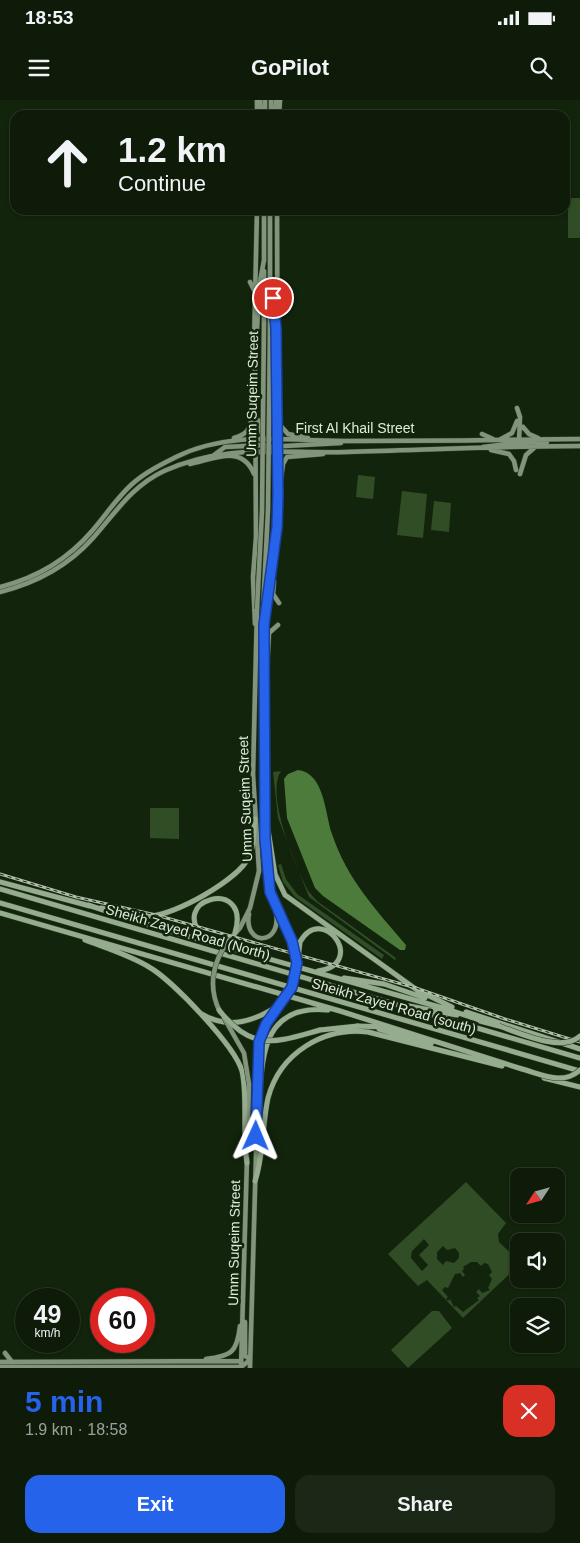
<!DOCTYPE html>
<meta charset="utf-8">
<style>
body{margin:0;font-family:Arial,sans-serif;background:#1c2817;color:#f1f3f6;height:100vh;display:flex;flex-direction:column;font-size:19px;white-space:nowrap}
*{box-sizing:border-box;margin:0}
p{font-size:16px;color:#9ba19c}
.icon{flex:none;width:28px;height:28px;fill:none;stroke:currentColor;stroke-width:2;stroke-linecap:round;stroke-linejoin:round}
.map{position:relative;height:1268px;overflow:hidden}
.sheet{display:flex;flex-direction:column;background:#0e1b09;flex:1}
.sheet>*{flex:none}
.hud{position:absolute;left:10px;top:10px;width:560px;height:105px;border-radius:15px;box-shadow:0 1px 4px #0004,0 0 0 1px #2e392a;background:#0e1b09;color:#f1f3f6;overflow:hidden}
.needle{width:32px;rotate:234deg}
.buttons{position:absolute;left:510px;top:1068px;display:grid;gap:10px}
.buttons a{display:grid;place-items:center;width:55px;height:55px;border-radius:10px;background:#0e1b09;box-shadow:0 1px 4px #0004,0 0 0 1px #2e392a;font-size:25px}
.speed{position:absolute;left:15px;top:1188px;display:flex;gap:10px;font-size:25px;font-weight:700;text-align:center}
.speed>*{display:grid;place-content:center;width:65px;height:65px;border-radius:50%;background:#0e1b09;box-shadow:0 1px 4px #0004,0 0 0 1px #2e392a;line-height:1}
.speed small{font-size:12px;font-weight:400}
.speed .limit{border:8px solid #d22;background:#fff;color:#111}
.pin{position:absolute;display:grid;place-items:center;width:42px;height:42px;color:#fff;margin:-21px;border:2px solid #fff;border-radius:50%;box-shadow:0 1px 5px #0007}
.me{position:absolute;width:55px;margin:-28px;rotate:1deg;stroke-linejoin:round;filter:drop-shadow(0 0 4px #0008)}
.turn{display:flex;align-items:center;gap:18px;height:105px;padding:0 25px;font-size:22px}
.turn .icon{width:65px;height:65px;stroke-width:2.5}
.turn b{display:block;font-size:35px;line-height:42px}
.round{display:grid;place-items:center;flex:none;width:52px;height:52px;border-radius:15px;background:#1c2817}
.summary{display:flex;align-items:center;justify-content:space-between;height:85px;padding:0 25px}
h1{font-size:30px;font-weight:700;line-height:38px;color:#2563eb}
.action{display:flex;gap:10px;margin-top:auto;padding:10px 25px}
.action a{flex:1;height:58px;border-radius:15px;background:#2563eb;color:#fff;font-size:20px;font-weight:700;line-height:58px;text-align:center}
.action a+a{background:#1c2817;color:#f1f3f6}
.status{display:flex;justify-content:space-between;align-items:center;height:35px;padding:0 25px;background:#0e1b09;direction:ltr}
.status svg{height:14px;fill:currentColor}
header{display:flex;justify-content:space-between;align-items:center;height:65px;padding:0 25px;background:#0e1b09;font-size:22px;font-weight:700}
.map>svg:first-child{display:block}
.green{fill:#304d25;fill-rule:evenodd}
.water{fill:#4c7b3b}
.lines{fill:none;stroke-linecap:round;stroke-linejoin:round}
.major-casing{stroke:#2f4029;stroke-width:5.5}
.highway-casing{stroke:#2f4029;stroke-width:6}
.major{stroke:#82957c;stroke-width:4.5}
.highway{stroke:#96ac8e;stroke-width:5}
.rail-casing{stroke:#b0bdab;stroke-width:3}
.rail{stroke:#12240c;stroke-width:1;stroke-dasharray:4;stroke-linecap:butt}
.major-bridge-casing{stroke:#2f4029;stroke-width:5.5;stroke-linecap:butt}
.highway-bridge-casing{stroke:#2f4029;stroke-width:6;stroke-linecap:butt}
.major-bridge{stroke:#82957c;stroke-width:4.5}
.highway-bridge{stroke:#96ac8e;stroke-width:5}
.route-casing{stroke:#184099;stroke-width:12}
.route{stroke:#2563eb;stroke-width:9}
.labels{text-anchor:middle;stroke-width:5;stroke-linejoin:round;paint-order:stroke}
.street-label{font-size:14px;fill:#dfebdb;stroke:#12240c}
</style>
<div class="status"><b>18:53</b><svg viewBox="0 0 49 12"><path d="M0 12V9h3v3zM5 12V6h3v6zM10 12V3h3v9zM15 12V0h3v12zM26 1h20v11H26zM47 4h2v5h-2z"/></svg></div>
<header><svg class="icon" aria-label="menu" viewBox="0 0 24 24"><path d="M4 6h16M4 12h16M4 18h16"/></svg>GoPilot<svg class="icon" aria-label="search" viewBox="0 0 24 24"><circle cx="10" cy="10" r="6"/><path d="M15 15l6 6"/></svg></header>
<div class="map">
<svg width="580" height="1268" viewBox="0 0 580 1268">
<rect width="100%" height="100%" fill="#12240c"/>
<path class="green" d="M568 98H580V138H568Z
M358 375 375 377 373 399 356 397Z
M402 391 427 394 423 438 397 435Z
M434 401 451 403 449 432 431 430Z
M281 671C265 695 296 768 309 792L317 801 396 858 395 860 309 797 278 718 273 672Z
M150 708H179V739L150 738Z
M281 764 286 779 297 794 384 855 382 859 295 797 283 782 278 765Z
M466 1082 506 1123 498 1134 499 1142 519 1161V1165L463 1218 427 1180 418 1186 388 1154ZM424 1139 429 1145 419 1155 428 1165 422 1171 411 1158 412 1151ZM443 1146 447 1150 455 1148 459 1153V1158L454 1163 446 1161 443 1165 437 1159V1152ZM471 1162H477L481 1166 484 1163 488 1164 492 1172 489 1175 492 1179 488 1188 490 1190 482 1193 479 1189 476 1192 480 1196 477 1198 479 1200 463 1212 456 1206 454 1207 450 1199 448 1201 446 1199 448 1197 442 1190 445 1187 448 1188 455 1174 460 1173 463 1177 465 1175 462 1171 464 1169 463 1167Z
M432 1211H439L452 1228 408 1268 391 1250Z"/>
<path class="water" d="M298 670C325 673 325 715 332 734 347 779 376 810 406 845L405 850H400L323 796 315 788 287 718 284 679 288 674Z"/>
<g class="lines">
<defs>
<path id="major" d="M257 0V15
M260 0 261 15
M265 0V15
M271 0V15
M275 15 276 0
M279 15 280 0
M264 161V110
M264 171V224
M250 182 255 192
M273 188 274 217
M270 224V110
M254 245 257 110
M517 308 520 317 519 341
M258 320 263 337
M279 324 288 334 308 338
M523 327 529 334 538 338
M482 334 493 339
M234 338C253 333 251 322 253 306
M501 339 512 333 517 321
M518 346 529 342H547
M266 347 341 343
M483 347 517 343 521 341
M272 349 275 355 276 368
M491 350 509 354 514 361 516 370
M214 355 225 347 266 345
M190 364C214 359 242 344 254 374
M520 374 526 355 534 348
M281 379 283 364 287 357 323 354
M274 481 273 494 279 503
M0 487C36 478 68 459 92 431 105 416 116 399 131 385 144 373 160 365 176 357 230 330 291 341 350 341 427 341 503 340 580 339
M0 492C36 483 69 465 93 438 116 412 132 386 164 371 227 343 280 354 346 352 424 350 502 346 580 346
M263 510 265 712
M255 524 253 477 256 437 255 259 260 182 264 160
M265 525 277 427 278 395 277 110
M265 575 267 570 269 533 278 525
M265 720 270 792 292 841
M249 814C243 846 282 847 276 812
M230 839 240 828 250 808 259 771 253 675 257 509
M257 1002C257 961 252 939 280 906
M247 1049 249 984
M245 1222V1256L250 1259
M5 1253 12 1262
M206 1259C232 1256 237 1252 240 1226
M0 1262 241 1261
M0 1267H241L250 1260
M241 1268 247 1059
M250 1268 257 1019"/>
<path id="highway" d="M265 711 275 774 285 795 417 890 452 907
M0 782 90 806
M0 789 580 958
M0 803 580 971
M88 805 152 826 450 910 482 921
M101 808C116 811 134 817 150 816 175 815 238 780 249 757 255 745 253 732 255 719
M0 813 340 911 522 969
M206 839C163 800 252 775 235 833
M85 840C106 848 129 855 149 867 172 880 235 946 242 971 248 997 242 1033 247 1063
M300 842C322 802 368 864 318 871
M344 878 384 884 425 898
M409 906 457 915
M466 912 580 949
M200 913C229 931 256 921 282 903
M480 921 499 926
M357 926 384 927
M379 929 431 944
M320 930 358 926
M544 978 580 987
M257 1021C264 972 253 903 328 910
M255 1081C264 1055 262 1025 268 998 280 953 323 927 368 932L502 966"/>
</defs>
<use href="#major" class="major-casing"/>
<use href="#highway" class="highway-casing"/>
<use href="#major" class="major"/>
<use href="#highway" class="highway"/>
<defs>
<path id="rail" d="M0 774 76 797 156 815 416 888 505 919 580 942"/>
</defs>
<use href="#rail" class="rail-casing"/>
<use href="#rail" class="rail"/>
<defs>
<path id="major-bridge" d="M257 509 262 411 264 224
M263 510 268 410 270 224
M282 903C296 884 300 864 292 841
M220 912C207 886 213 860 230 839
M224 918 244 953 249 984"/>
<path id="highway-bridge" d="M297 868 300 842
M219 910C253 953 276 942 320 930
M499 926C520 933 562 953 580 936
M522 969C541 974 563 986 580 970"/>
</defs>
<use href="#major-bridge" class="major-bridge-casing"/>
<use href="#highway-bridge" class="highway-bridge-casing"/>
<use href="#major-bridge" class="major-bridge"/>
<use href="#highway-bridge" class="highway-bridge"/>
</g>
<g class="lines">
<defs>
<path id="route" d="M256 1036 259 942 266 924 292 887 297 863 292 841 270 792 265 738 264 525 277 427 278 395 276 228 273 198"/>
</defs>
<use href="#route" class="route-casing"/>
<use href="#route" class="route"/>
</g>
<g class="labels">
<g class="street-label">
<text transform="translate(252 294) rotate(-89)" y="5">Umm Suqeim Street</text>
<text x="355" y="333">First Al Khail Street</text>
<text transform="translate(245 699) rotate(-92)" y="5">Umm Suqeim Street</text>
<text transform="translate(188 832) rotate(16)" y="5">Sheikh Zayed Road (North)</text>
<text transform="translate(394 906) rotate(16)" y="5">Sheikh Zayed Road (south)</text>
<text transform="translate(234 1143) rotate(-89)" y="5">Umm Suqeim Street</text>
</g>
</g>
</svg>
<div class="buttons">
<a><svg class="needle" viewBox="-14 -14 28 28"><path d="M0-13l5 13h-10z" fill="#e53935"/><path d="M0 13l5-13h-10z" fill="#9ba19c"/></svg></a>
<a><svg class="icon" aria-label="sound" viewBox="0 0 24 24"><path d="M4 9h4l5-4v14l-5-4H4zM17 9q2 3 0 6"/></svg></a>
<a><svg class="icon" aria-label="layers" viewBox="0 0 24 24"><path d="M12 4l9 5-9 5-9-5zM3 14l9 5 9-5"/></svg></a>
</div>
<div class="speed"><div>49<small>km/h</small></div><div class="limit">60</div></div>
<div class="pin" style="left:273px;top:198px;background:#d93025"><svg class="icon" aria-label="arrive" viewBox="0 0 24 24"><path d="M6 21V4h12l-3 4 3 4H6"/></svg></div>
<svg class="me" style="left:256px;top:1036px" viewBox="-20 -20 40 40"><path d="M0-17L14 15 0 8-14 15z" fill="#2563eb" stroke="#fff" stroke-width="4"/></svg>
<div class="hud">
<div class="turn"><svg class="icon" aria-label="ahead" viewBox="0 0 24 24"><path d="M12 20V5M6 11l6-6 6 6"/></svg><div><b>1.2 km</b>Continue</div></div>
</div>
</div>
<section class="sheet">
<div class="summary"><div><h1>5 min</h1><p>1.9 km · 18:58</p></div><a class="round" style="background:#d93025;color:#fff"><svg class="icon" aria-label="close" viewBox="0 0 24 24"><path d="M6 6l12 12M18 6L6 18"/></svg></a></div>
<div class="action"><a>Exit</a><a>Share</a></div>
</section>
